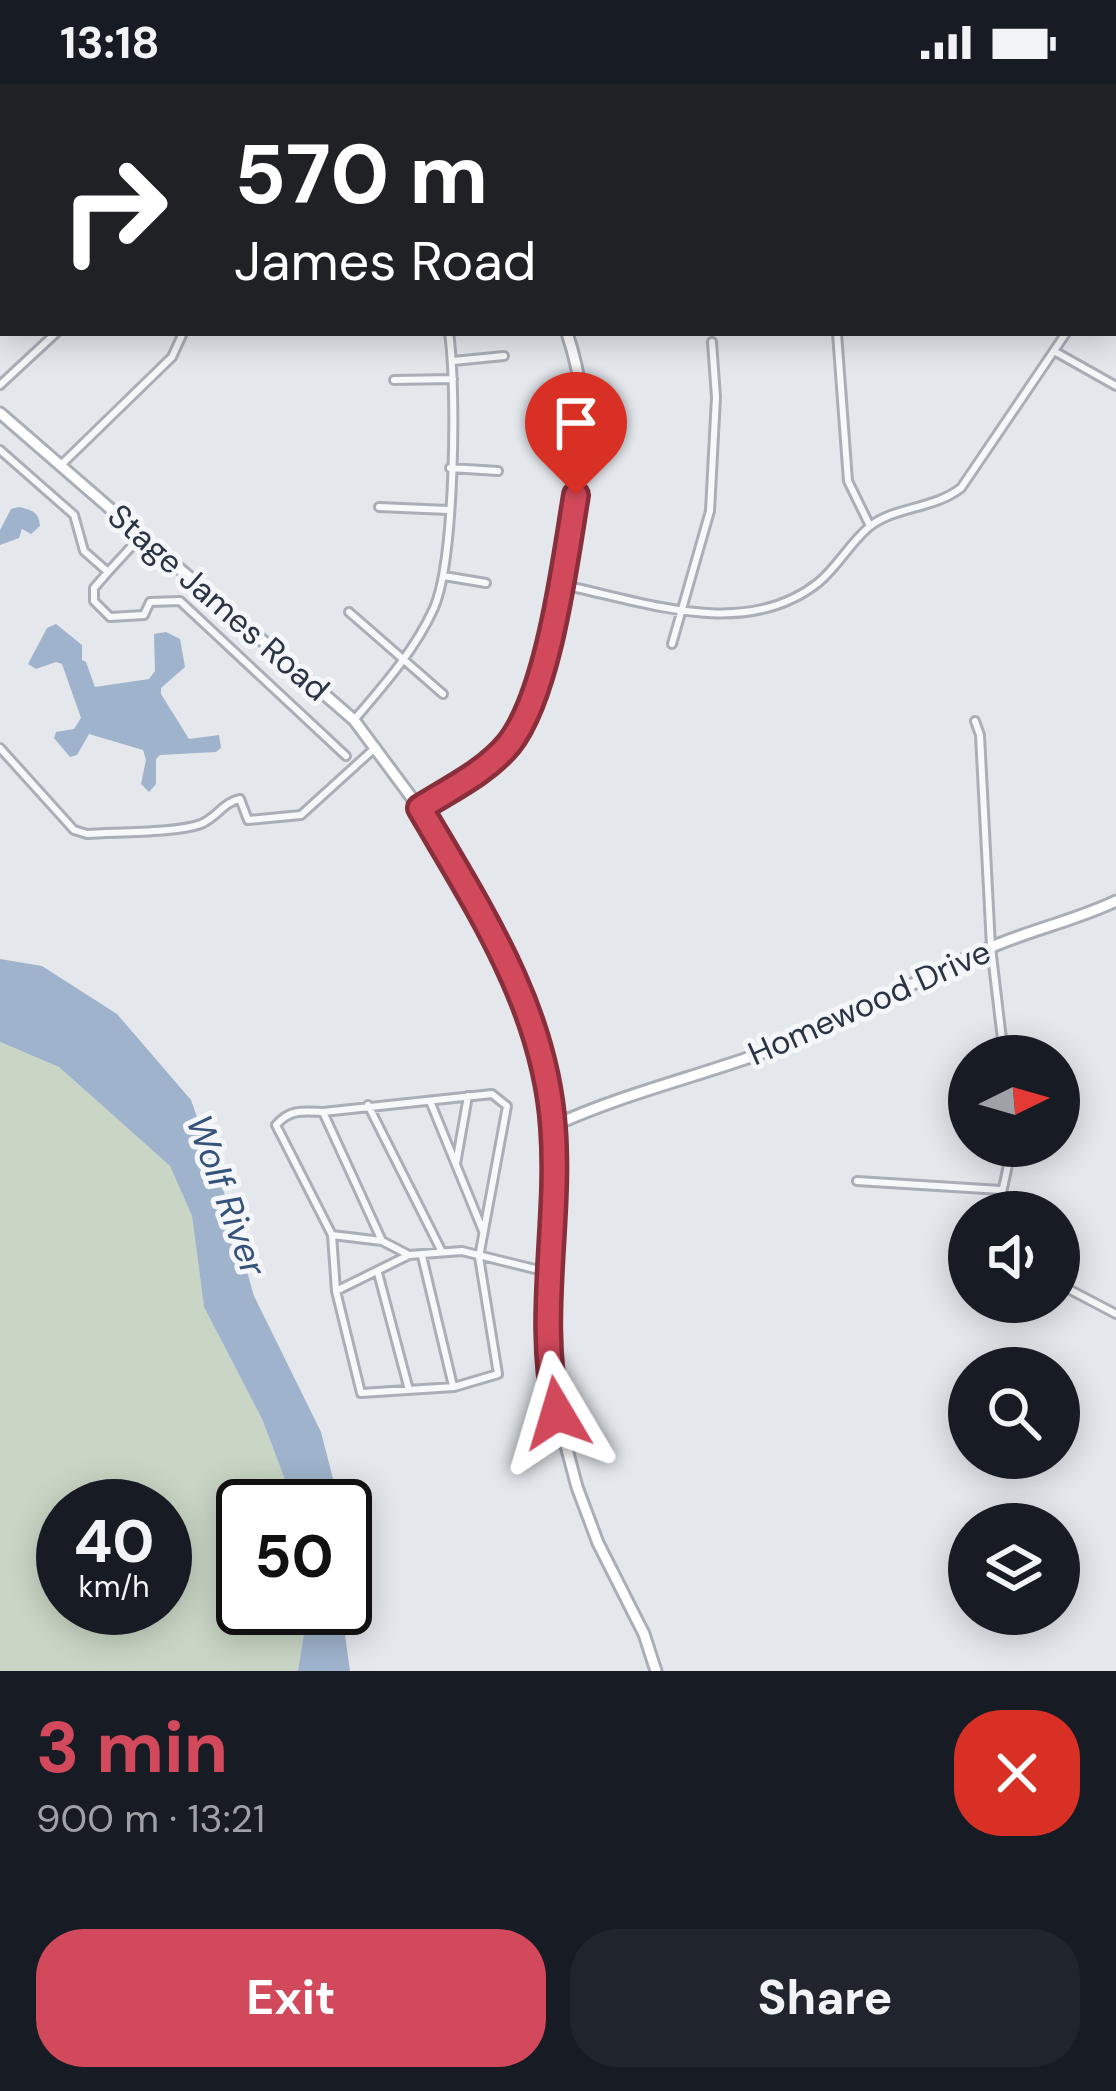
<!DOCTYPE html>
<meta charset="utf-8">
<style>
body{margin:0;font-family:"DM Sans",sans-serif;background:#20242c;color:#f1f3f6;height:100vh;display:flex;flex-direction:column;font-size:45px;white-space:nowrap}
*{box-sizing:border-box;margin:0}
p{font-size:39px;color:#9ea1a6}
.icon{flex:none;width:66px;height:66px;fill:none;stroke:currentColor;stroke-width:2;stroke-linecap:round;stroke-linejoin:round}
.map{position:relative;height:1587px;overflow:hidden}
.details{display:flex;flex-direction:column;background:#171b24;flex:1}
.details>*{flex:none}
.top-card{position:absolute;left:0px;top:0px;width:1116px;height:252px;box-shadow:0 6px 30px #0003;background:#202124;color:#fff;overflow:hidden}
.needle{width:78px;rotate:85deg}
.fabs{position:absolute;left:948px;top:951px;display:grid;gap:24px}
.fabs a{display:grid;place-items:center;width:132px;height:132px;border-radius:50%;background:#171b24;box-shadow:0 6px 30px #0003;font-size:60px}
.speed{position:absolute;left:36px;top:1395px;display:flex;gap:24px;font-size:60px;font-weight:700;text-align:center}
.speed>*{display:grid;place-content:center;width:156px;height:156px;border-radius:50%;background:#171b24;box-shadow:0 6px 30px #0003;line-height:1}
.speed small{font-size:30px;font-weight:400}
.speed .limit{border:6px solid #111;border-radius:18px;background:#fff;color:#111}
.pin{position:absolute;display:grid;place-items:center;width:102px;height:102px;color:#fff;margin:-123px -51px;border-radius:50% 50% 50% 0;rotate:-45deg;box-shadow:0 0 12px #0007}
.pin .icon{rotate:45deg}
.me{position:absolute;width:132px;margin:-66px;rotate:353deg;stroke-linejoin:round;filter:drop-shadow(0 0 9px #0008)}
.turn{display:flex;align-items:center;gap:42px;height:252px;padding:0 36px;font-size:54px}
.turn .icon{width:156px;height:156px;stroke-width:2.5}
.turn b{display:block;font-size:84px;line-height:102px}
.round{display:grid;place-items:center;flex:none;width:126px;height:126px;border-radius:48px;background:#20242c}
.headline{display:flex;align-items:center;justify-content:space-between;height:204px;padding:0 36px}
h1{font-size:72px;font-weight:700;line-height:90px;color:#d1495b}
.action{display:flex;gap:24px;margin-top:auto;padding:24px 36px}
.action a{flex:1;height:138px;border-radius:48px;background:#d1495b;color:#fff;font-size:48px;font-weight:700;line-height:138px;text-align:center}
.action a+a{background:#20242c;color:#f1f3f6}
.status{display:flex;justify-content:space-between;align-items:center;height:84px;padding:0 60px;background:#171b24;direction:ltr}
.status svg{height:33px;fill:currentColor}
.map>svg:first-child{display:block}
.green{fill:#c9d6c5;fill-rule:evenodd}
.water{fill:#9fb4cc}
.lines{fill:none;stroke-linecap:round;stroke-linejoin:round}
.street-casing{stroke:#a9aeb7;stroke-width:12}
.secondary-casing{stroke:#a9aeb7;stroke-width:15}
.street{stroke:#f7f8fa;stroke-width:6}
.secondary{stroke:#fff;stroke-width:9}
.route-casing{stroke:#882f3b;stroke-width:30}
.route{stroke:#d1495b;stroke-width:21}
.labels{text-anchor:middle;stroke-width:10;stroke-linejoin:round;paint-order:stroke}
.street-label{font-size:33px;fill:#2b3445;stroke:#f4f6f9}
.water-label{font-size:36px;font-style:italic;fill:#34527a;stroke:#f4f6f9}
</style>
<div class="status"><b>13:18</b><svg viewBox="0 0 49 12"><path d="M0 12V9h3v3zM5 12V6h3v6zM10 12V3h3v9zM15 12V0h3v12zM26 1h20v11H26zM47 4h2v5h-2z"/></svg></div>
<div class="map">
<svg width="1116" height="1587" viewBox="0 0 1116 1587">
<rect width="100%" height="100%" fill="#e4e7ec"/>
<path class="green" d="M0 958 59 983 170 1082 192 1132 204 1223 262 1335 295 1422H243V1524H308L298 1587H0ZM63 1422H165V1524H63Z"/>
<path class="water" d="M19 423C32 426 39 428 40 442L31 450 22 445 19 454 0 461V446L11 425Z
M56 540 82 561V576L86 578 95 603 149 595 155 587 154 550 166 548 180 555 185 583 161 604V610L189 655 219 651 221 664 216 668 160 671 156 675V700L149 708 141 700 146 676 143 666 89 650 77 671 70 673 54 654 56 648 74 645 81 634 62 580 56 578 36 585 28 580 47 544Z
M0 875 42 882 117 930 191 1016 226 1114 254 1212 321 1348 340 1422H295L262 1335 204 1223 192 1132 170 1082 59 983 0 958Z
M345 1440V1551L350 1587H298L308 1524H345Z"/>
<g class="lines">
<defs>
<path id="street" d="M232 0 252 3
M335 0 337 3
M262 3 269 0
M1113 149 1116 152
M0 159 3 156
M1113 179 1116 175
M837 249 848 397 870 442
M1054 267 1116 302
M453 277 504 272
M394 296 453 295
M0 301 56 249
M0 366 74 431 84 467 108 488 94 504V517L110 533 144 531 150 518 180 517 346 672
M61 381 172 273 183 249
M450 384 498 387
M379 423 448 426
M108 488 142 451
M444 492 486 499
M563 501C646 518 746 557 819 498 838 482 850 459 869 443 895 422 932 426 961 404L1066 249
M349 528 443 610
M672 560 710 427 716 313 712 258
M354 636C384 601 415 566 434 524 455 475 457 304 449 249
M975 637 980 651 991 863 1004 972
M0 664 74 746 87 750C116 748 176 749 201 740 217 733 224 718 240 715L248 736 301 731 376 663
M492 1010 507 1022 479 1173 498 1290 454 1303 361 1309 336 1207 332 1151 276 1041C290 1025 303 1027 323 1028Z
M430 1017 483 1147
M368 1021 442 1168
M323 1028 382 1157
M456 1080 468 1012
M857 1097 1001 1106
M998 1128 1012 1062
M332 1151 382 1157 409 1171
M422 1172 453 1302
M378 1189 409 1306
M1059 1200 1116 1230
M336 1207 409 1171 462 1167 547 1188"/>
<path id="secondary" d="M464 0 465 3
M0 329 354 636 420 725 499 858 525 919 543 980 553 1042 547 1188 551 1305 577 1403 598 1459 644 1550 656 1587
M420 725C453 704 491 686 514 653 555 593 585 386 581 312 579 290 574 270 567 249
M553 1042C620 1011 692 994 762 969 840 942 911 897 987 865 1029 846 1074 837 1116 817"/>
</defs>
<use href="#street" class="street-casing"/>
<use href="#secondary" class="secondary-casing"/>
<use href="#street" class="street"/>
<use href="#secondary" class="secondary"/>
</g>
<g class="lines">
<defs>
<path id="route" d="M557 1329C536 1235 560 1140 553 1044 545 924 479 825 420 724 450 705 486 688 509 660 549 609 565 477 576 411"/>
</defs>
<use href="#route" class="route-casing"/>
<use href="#route" class="route"/>
</g>
<g class="labels">
<g class="street-label">
<text transform="translate(219 518) rotate(41)" y="12">Stage James Road</text>
<text transform="translate(869 918) rotate(-24)" y="12">Homewood Drive</text>
</g>
<g class="water-label">
<text transform="translate(227 1111) rotate(70)" y="13">Wolf River</text>
</g>
</g>
</svg>
<div class="fabs">
<a><svg class="needle" viewBox="-14 -14 28 28"><path d="M0-13l5 13h-10z" fill="#e53935"/><path d="M0 13l5-13h-10z" fill="#9ea1a6"/></svg></a>
<a><svg class="icon" aria-label="sound" viewBox="0 0 24 24"><path d="M4 9h4l5-4v14l-5-4H4zM17 9q2 3 0 6"/></svg></a>
<a><svg class="icon" aria-label="search" viewBox="0 0 24 24"><circle cx="10" cy="10" r="6"/><path d="M15 15l6 6"/></svg></a>
<a><svg class="icon" aria-label="layers" viewBox="0 0 24 24"><path d="M12 4l9 5-9 5-9-5zM3 14l9 5 9-5"/></svg></a>
</div>
<div class="speed"><div>40<small>km/h</small></div><div class="limit">50</div></div>
<div class="pin" style="left:576px;top:411px;background:#d93025"><svg class="icon" aria-label="arrive" viewBox="0 0 24 24"><path d="M6 21V4h12l-3 4 3 4H6"/></svg></div>
<svg class="me" style="left:557px;top:1329px" viewBox="-20 -20 40 40"><path d="M0-17L14 15 0 8-14 15z" fill="#d1495b" stroke="#fff" stroke-width="4"/></svg>
<div class="top-card">
<div class="turn"><svg class="icon" aria-label="right" viewBox="0 0 24 24"><path d="M7 20v-9h11M14 6l5 5-5 5"/></svg><div><b>570 m</b>James Road</div></div>
</div>
</div>
<section class="details">
<div class="headline"><div><h1>3 min</h1><p>900 m · 13:21</p></div><a class="round" style="background:#d93025;color:#fff"><svg class="icon" aria-label="close" viewBox="0 0 24 24"><path d="M6 6l12 12M18 6L6 18"/></svg></a></div>
<div class="action"><a>Exit</a><a>Share</a></div>
</section>
